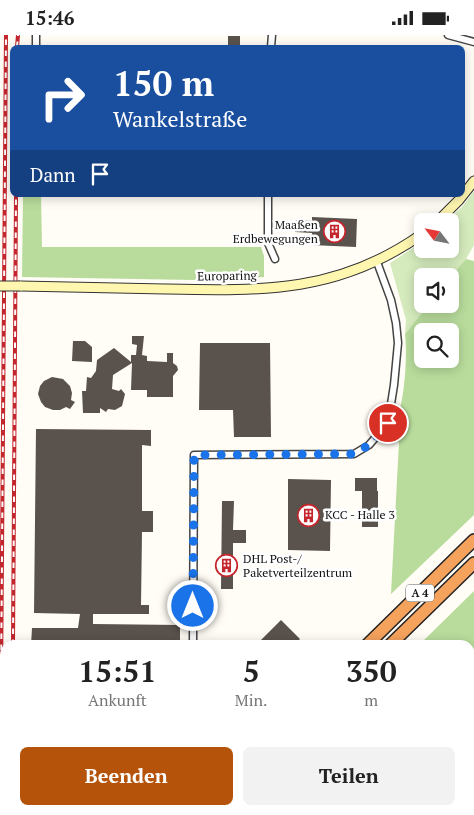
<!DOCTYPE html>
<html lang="de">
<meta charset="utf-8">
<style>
body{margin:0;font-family:"PT Serif",serif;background:#f2f2f2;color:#222;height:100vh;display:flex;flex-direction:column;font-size:19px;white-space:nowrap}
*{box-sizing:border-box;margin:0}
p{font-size:16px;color:#767676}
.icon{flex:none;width:28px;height:28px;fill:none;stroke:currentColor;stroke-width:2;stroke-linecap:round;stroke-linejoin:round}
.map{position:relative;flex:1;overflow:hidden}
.drawer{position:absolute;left:0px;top:605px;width:475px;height:175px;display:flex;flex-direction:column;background:#fff;border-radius:15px 15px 0 0;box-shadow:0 2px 12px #0003}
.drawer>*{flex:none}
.guide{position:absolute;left:10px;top:10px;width:455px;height:152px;border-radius:8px;box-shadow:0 2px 12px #0003;background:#1a4fa0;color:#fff;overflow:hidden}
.needle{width:32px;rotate:302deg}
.tools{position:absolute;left:414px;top:178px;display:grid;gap:10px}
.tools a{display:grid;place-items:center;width:45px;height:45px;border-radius:8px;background:#fff;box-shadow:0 2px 12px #0003;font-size:25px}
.pin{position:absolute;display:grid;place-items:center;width:42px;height:42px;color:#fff;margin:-21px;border:2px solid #fff;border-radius:50%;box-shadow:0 1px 5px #0007}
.me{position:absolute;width:55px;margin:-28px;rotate:0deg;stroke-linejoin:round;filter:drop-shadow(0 0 4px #0008)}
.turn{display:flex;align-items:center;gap:18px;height:105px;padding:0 20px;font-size:22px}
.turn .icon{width:65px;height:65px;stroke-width:2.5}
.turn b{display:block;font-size:35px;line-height:42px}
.then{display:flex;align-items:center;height:48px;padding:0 20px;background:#0003;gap:10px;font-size:19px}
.eta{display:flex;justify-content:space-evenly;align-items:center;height:85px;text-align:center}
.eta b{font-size:30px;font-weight:800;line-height:35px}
.cta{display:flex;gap:10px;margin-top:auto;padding:10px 20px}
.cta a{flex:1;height:58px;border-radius:8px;background:#b45309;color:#fff;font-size:20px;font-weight:800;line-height:58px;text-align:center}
.cta a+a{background:#f2f2f2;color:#222}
.status{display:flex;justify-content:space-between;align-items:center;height:35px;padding:0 25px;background:#fff;direction:ltr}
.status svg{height:14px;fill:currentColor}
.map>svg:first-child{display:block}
.green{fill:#d5ebbd}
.forest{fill:#b9dc9c;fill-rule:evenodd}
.building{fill:#5a524d}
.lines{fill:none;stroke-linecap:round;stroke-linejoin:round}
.street-casing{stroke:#444;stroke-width:9}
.secondary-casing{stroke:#333;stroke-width:11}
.highway-casing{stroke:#222;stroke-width:14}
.street{stroke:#fff;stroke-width:6}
.secondary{stroke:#fff6b0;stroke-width:9}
.highway{stroke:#f5a25d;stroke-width:11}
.rail-casing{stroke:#c4262e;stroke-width:4}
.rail{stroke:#fff;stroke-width:2;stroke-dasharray:5.5;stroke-linecap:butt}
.secondary-bridge-casing{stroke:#333;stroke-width:11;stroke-linecap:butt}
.secondary-bridge{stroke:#fff6b0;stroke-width:9}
.route{stroke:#1a73e8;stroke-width:9;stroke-dasharray:0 16.2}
.labels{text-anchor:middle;stroke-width:5;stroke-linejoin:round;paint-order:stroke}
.shield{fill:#fff;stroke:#585858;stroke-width:1}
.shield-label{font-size:11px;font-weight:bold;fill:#111}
.poi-label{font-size:12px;fill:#111;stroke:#fff;text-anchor:start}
.street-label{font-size:12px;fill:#111;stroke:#fff}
</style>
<div class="status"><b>15:46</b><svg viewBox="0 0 49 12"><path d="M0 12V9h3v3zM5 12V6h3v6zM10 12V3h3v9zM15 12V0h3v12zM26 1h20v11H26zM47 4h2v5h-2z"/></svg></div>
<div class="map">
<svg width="474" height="780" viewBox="0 0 474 780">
<rect width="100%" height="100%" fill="#fffdf5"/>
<path class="green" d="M474 156V210L466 224 450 242 422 241V269H429L405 299 406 285 390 228 422 207V214H450V186H446L462 172Z"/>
<path class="forest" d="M23 160H41L42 212H261L264 221V242L194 245 22 242Z
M466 224 474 226V480L391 559 399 407 388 404C404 384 408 324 405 299L429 269H450V242ZM422 296H450V324H422Z
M474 556V672L470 671V610H419Z"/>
<path class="building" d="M228 1H240V12H228Z
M312 182 357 184 356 212 311 210 312 198 295 197 296 185 312 186Z
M132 301H144L142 320 147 321V326L167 327V318H173V328L177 331 178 335 173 341V362H147V355H131L132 328 113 340 112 354 119 356 121 354 125 359 122 371 115 375 108 374 106 377 100 373V378H83L82 356H86L87 342 91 343 96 336 97 325 114 313 131 327V320H136L137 310 132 309Z
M73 306H85L92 312V327L72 326Z
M200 308H270L271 402H234L233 375H199Z
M52 342 63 344 70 351 72 358 71 365 75 367 70 374 66 372 60 375H53L45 372 41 367 38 359 40 351 44 346Z
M36 394 151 395V411L142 410V476H153V497H142L141 570H149V579H93V589L180 590V610H31L32 593H78L80 579 34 578Z
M355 443H377V456H378V492H362V456H355Z
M288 444 331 445 330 516 288 515Z
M222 466H234L233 495H246V508H233V554H221Z
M281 585 300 604 294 610H256Z"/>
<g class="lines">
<defs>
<path id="street" d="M448 0 474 7
M36 12V0
M271 12 272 0
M268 160V208L275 224
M193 610 194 420 354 419 369 410 388 388 394 350 398 308 396 288 391 265 377 227"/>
<path id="secondary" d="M438 186 459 165 474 146
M20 251C68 252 117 253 165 254 263 256 339 258 422 199"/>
<path id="highway" d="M367 610 474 505
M390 610 474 528
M192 780 197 775
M216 780 221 775"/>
</defs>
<use href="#street" class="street-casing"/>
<use href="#secondary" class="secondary-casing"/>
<use href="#highway" class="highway-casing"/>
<use href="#street" class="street"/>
<use href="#secondary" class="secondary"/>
<use href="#highway" class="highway"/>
<defs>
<path id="rail" d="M17 12 18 0
M13 610 16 160
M0 780 6 0
M12 780V775"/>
</defs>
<use href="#rail" class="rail-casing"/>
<use href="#rail" class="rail"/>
<defs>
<path id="secondary-bridge" d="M0 251H20"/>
</defs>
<use href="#secondary-bridge" class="secondary-bridge-casing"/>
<use href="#secondary-bridge" class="secondary-bridge"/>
</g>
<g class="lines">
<path class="route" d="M193 571 194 420 354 419 369 410 388 388"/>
</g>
<defs>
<symbol id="building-ring" viewBox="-11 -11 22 22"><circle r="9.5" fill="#fff" stroke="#c4262e" stroke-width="1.5"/><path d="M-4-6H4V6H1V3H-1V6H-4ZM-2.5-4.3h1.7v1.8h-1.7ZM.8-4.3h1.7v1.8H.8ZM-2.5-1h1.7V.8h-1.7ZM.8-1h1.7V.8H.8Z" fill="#c4262e"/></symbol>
</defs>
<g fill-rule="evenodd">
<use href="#building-ring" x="322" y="184" width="25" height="25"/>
<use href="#building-ring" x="296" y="468" width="25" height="25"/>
<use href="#building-ring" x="214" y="518" width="25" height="25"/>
</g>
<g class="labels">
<rect class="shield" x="406" y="549.5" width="28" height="17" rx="4"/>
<g class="shield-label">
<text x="420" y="562">A 4</text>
</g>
<g class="poi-label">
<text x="318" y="194" text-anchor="end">Maaßen<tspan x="318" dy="14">Erdbewegungen</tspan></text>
<text x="325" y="484">KCC - Halle 3</text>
<text x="243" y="528">DHL Post-/<tspan x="243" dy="14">Paketverteilzentrum</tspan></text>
</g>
<g class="street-label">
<text transform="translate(227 241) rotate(-1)" y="4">Europaring</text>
</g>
</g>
</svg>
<div class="tools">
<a><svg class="needle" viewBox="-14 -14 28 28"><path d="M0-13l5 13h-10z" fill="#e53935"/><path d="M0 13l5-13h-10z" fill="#767676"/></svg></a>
<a><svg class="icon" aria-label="sound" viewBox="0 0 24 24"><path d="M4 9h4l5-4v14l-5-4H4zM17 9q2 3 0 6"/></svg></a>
<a><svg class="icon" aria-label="search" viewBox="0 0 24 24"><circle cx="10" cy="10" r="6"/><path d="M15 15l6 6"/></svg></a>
</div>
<div class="pin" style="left:388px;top:388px;background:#d93025"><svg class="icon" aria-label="arrive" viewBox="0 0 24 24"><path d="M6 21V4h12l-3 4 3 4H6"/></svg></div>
<svg class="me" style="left:193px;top:571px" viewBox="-20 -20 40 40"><circle r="17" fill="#1a73e8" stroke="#fff" stroke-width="3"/><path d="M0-11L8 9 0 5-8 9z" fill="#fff"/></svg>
<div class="guide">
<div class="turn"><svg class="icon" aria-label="right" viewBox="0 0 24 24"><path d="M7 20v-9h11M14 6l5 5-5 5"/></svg><div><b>150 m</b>Wankelstraße</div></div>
<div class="then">Dann<svg class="icon" aria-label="arrive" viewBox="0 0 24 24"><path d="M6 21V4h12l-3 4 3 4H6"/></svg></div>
</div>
<section class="drawer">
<div class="eta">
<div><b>15:51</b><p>Ankunft</p></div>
<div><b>5</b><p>Min.</p></div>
<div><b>350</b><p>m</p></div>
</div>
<div class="cta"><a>Beenden</a><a>Teilen</a></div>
</section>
</div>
